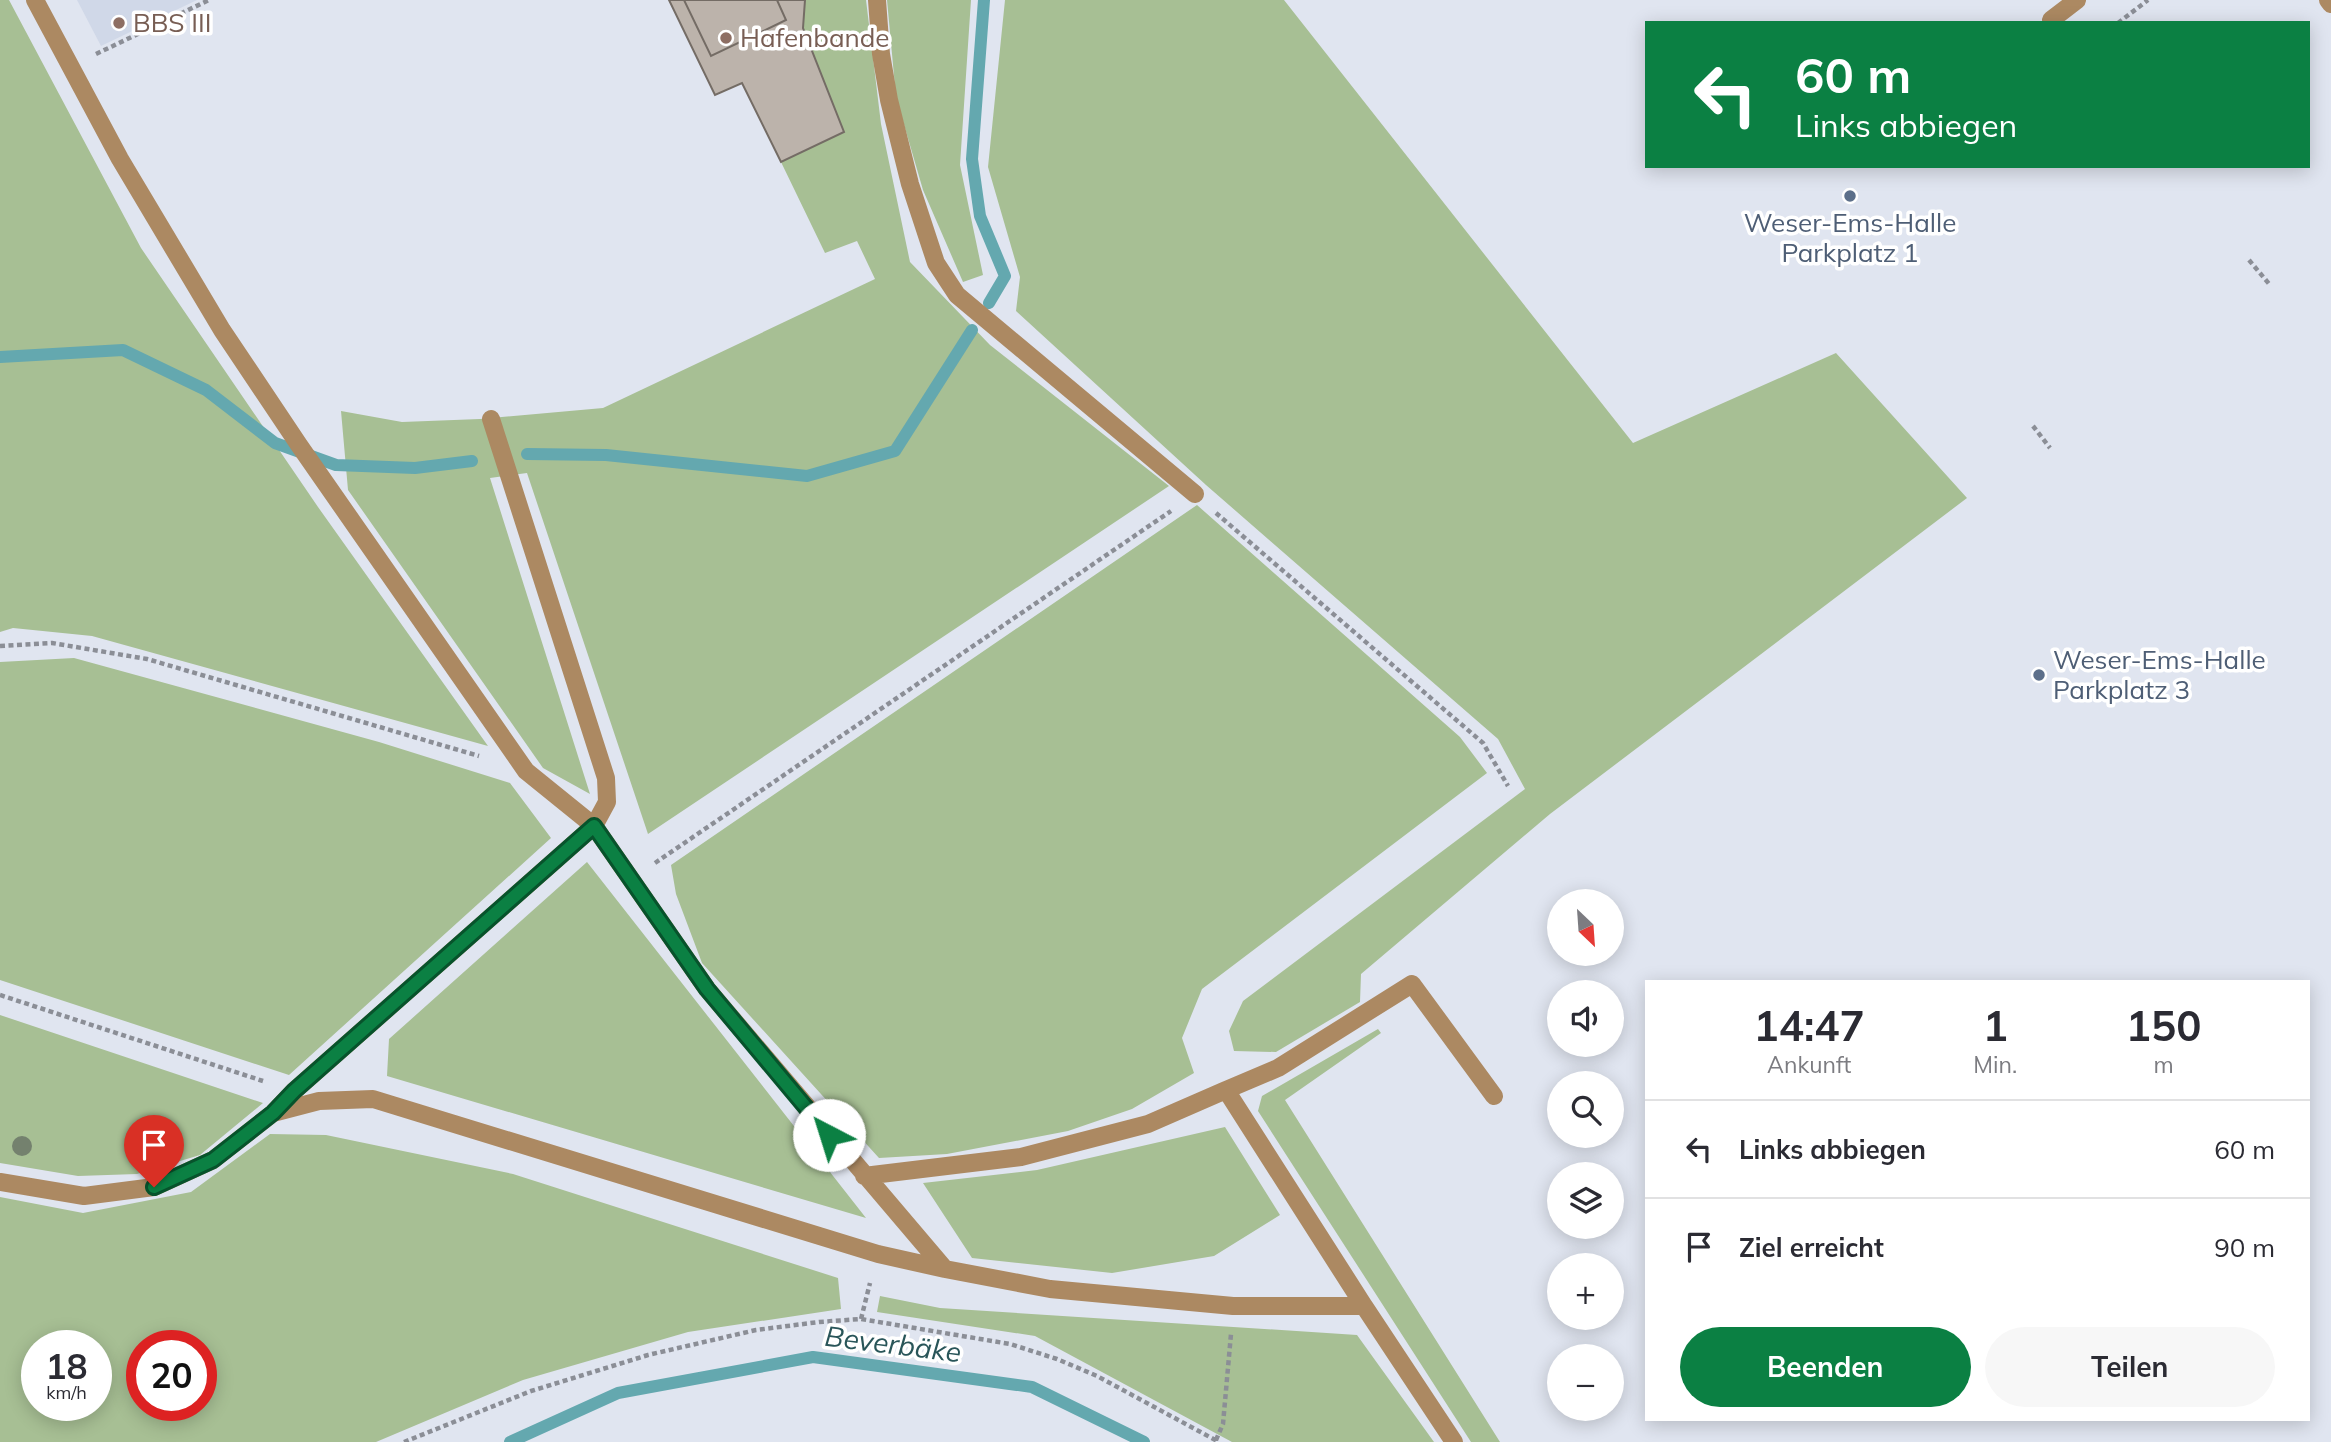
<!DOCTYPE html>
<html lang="de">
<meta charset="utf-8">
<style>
body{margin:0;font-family:Mulish,sans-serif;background:#f7f7f7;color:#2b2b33;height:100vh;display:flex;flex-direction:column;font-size:26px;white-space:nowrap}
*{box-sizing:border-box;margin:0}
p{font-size:23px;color:#7c7c81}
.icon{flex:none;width:38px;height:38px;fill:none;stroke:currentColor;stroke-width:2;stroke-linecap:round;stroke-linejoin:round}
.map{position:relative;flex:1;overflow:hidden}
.details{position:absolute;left:1645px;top:980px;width:665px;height:441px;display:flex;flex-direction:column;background:#fff;border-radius:0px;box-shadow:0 4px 18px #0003}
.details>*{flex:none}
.guide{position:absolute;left:1645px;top:21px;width:665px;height:147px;border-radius:0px;box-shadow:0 4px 18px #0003;background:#0b8043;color:#fff;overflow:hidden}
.needle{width:46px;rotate:155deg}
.fabs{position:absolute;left:1547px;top:889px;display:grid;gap:14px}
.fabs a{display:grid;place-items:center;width:77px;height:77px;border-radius:50%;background:#fff;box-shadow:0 4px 18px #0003;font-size:35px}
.speed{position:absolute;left:21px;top:1330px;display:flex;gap:14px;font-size:35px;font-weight:700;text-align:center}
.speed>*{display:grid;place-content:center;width:91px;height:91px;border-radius:50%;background:#fff;box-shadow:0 4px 18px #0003;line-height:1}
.speed small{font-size:18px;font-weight:400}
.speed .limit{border:10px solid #d22;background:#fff;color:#111}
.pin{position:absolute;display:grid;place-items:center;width:60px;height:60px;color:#fff;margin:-72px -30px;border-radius:50% 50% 50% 0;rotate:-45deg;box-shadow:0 0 7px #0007}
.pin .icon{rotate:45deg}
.me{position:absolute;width:77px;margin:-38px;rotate:320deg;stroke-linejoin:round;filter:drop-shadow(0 0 5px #0008)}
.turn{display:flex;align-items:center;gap:24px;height:147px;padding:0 35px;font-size:32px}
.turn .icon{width:91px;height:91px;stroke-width:2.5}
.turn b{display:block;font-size:49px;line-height:60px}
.eta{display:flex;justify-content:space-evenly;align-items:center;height:119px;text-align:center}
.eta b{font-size:42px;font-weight:700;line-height:49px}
.cta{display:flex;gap:14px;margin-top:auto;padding:14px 35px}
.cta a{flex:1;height:80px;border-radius:42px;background:#0b8043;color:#fff;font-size:28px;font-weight:700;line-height:80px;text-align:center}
.cta a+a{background:#f7f7f7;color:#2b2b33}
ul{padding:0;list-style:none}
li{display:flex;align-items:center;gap:21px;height:98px;padding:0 35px;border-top:2px solid #e1e1e2}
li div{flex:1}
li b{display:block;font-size:26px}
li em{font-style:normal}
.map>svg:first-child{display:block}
.built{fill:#d0d8e8}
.green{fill:#a7bf94;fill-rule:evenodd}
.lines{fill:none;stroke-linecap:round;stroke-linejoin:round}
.stream{stroke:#64a8af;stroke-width:12}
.building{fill:#bcb3ab;stroke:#746c65;stroke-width:2}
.path{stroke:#8b8e96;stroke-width:4.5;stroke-dasharray:5 3.5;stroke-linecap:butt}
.minor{stroke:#ac8962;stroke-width:18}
.tree{fill:#74816e}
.route-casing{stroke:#07532c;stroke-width:18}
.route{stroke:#0b8043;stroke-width:12}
.education-dot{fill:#8d6e63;stroke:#fff;stroke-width:2.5}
.service-dot{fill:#5c6f8a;stroke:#fff;stroke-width:2.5}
.labels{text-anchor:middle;stroke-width:7;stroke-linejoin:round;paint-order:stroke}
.education-label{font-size:26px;fill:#785e54;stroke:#fff;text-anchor:start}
.service-label{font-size:26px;fill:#4e5e75;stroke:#fff}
.water-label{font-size:28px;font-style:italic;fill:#295559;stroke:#fff}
</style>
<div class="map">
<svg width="2331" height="1442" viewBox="0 0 2331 1442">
<rect width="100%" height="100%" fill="#e0e5f0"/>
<path class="built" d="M77 0H197L101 46Z"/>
<path class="green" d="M0 0H9L141 248 318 507 488 746 92 636 13 628 0 632Z
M805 0H866L881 124 910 262 990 345 1169 486 648 834 527 473 490 478 590 794 543 768 348 490 341 411 402 422 480 419 603 408 875 279 857 241 825 253 781 162 844 132 803 28Z
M887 0H971L960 165 983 275 963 282 923 190 896 97Z
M1005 0H1284L1633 443 1836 353 1967 498 1550 814 1361 974 1360 1002 1276 1052 1234 1051 1229 1031 1243 1001 1525 789 1498 739 1206 485 1016 311 1020 277 988 167Z
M1197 505 1460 737 1487 773 1202 989 1182 1038 1194 1073 1132 1109 1068 1131 947 1154 879 1158 702 963 676 894 671 865Z
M74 658 379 742 510 783 551 838 289 1075 0 980V662Z
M587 862 866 1218 387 1076 389 1039Z
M0 1015 263 1103 200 1155 137 1174 78 1176 0 1163Z
M1378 1029 1381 1033 1285 1100 1500 1442H1471L1258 1111 1262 1096Z
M1225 1127 1280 1215 1214 1256 1112 1273 972 1258 923 1183 1037 1170Z
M270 1134 326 1135 513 1174 838 1278 841 1309 688 1332 523 1380 376 1442H0V1197L83 1213 191 1192ZM37 1346H96V1405H37ZM142 1346H201V1405H142Z
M880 1296 940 1308 1357 1335 1434 1442H1232L1035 1336 877 1312Z"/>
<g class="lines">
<path class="stream" d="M984 0 972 159 980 216 1005 276 989 303
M0 357 123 350 206 390 275 443 336 465 415 468 472 461
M527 454 606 455 807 476 895 451 972 330
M510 1442 618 1393 813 1357 1032 1387 1144 1442"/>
</g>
<path class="building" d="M669 0H805L803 28 844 132 781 162 742 83 715 95Z
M684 0H777L786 20 711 56Z"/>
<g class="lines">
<path class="path" d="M2118 23 2148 0
M96 54 209 0
M2249 260 2270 285
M2033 426 2050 448
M1216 513 1483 743 1508 786
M0 646 52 643 147 659 479 756
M655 863 1171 511
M0 995 263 1081
M861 1319 870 1283
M1216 1440 1223 1424 1231 1334
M404 1442 531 1391 648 1355 756 1330 819 1322 861 1319 1010 1344 1057 1359 1097 1376 1219 1442"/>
<path class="minor" d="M35 0 120 159 222 330 299 445 526 771 594 826 707 989 945 1269
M877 0 881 54 889 100 910 184 936 263 957 295 1195 494
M2328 0 2331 4
M2051 20 2077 0
M1226 1090 1278 1068 1412 984 1494 1096
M273 1113 319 1101 373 1099 878 1254 945 1269 1050 1289 1233 1306H1364L1454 1442
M864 1176 1021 1157 1148 1124 1226 1090 1364 1306
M0 1182 84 1196 154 1187 213 1160 273 1113 294 1091 594 826 607 802 606 778 491 419"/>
</g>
<circle class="tree" cx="22" cy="1146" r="10"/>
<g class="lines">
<defs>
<path id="route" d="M154 1187 213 1160 273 1113 294 1091 594 826 707 989 829 1135"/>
</defs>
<use href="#route" class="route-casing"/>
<use href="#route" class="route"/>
</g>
<g class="education-dot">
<circle cx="119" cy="23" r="7"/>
<circle cx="726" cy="38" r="7"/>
</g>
<g class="service-dot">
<circle cx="1850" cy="196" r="7"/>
<circle cx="2039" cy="675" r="7"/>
</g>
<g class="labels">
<g class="education-label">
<text x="133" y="32">BBS III</text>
<text x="740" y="47">Hafenbande</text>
</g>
<g class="service-label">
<text x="1850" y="232">Weser-Ems-Halle<tspan x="1850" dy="30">Parkplatz 1</tspan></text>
<text x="2053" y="669" text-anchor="start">Weser-Ems-Halle<tspan x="2053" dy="30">Parkplatz 3</tspan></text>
</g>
<g class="water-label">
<text transform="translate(893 1344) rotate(7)" y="10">Beverbäke</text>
</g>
</g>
</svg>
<div class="fabs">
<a><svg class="needle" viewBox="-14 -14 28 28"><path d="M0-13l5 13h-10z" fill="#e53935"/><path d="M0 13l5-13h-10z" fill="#7c7c81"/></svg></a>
<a><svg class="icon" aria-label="sound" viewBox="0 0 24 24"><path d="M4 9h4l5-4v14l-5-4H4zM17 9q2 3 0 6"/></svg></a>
<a><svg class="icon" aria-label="search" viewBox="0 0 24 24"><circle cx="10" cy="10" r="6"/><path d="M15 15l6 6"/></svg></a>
<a><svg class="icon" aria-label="layers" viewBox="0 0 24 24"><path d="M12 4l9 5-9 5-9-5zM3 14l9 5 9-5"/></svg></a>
<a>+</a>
<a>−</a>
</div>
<div class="speed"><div>18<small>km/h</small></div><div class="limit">20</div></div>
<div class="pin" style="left:154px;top:1187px;background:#d93025"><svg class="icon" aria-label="arrive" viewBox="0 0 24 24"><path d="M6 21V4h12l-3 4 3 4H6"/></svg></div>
<svg class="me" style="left:829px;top:1135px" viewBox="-20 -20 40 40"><circle r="19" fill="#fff"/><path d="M0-13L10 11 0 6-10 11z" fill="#0b8043"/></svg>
<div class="guide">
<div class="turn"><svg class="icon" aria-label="left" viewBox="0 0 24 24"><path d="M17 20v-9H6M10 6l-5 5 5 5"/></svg><div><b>60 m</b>Links abbiegen</div></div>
</div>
<section class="details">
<div class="eta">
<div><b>14:47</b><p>Ankunft</p></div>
<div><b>1</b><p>Min.</p></div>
<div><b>150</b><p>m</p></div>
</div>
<ul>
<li><svg class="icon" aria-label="left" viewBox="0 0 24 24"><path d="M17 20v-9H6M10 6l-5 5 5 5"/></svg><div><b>Links abbiegen</b></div><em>60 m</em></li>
<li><svg class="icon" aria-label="arrive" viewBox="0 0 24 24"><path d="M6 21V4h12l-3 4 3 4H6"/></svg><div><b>Ziel erreicht</b></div><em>90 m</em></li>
</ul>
<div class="cta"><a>Beenden</a><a>Teilen</a></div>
</section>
</div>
